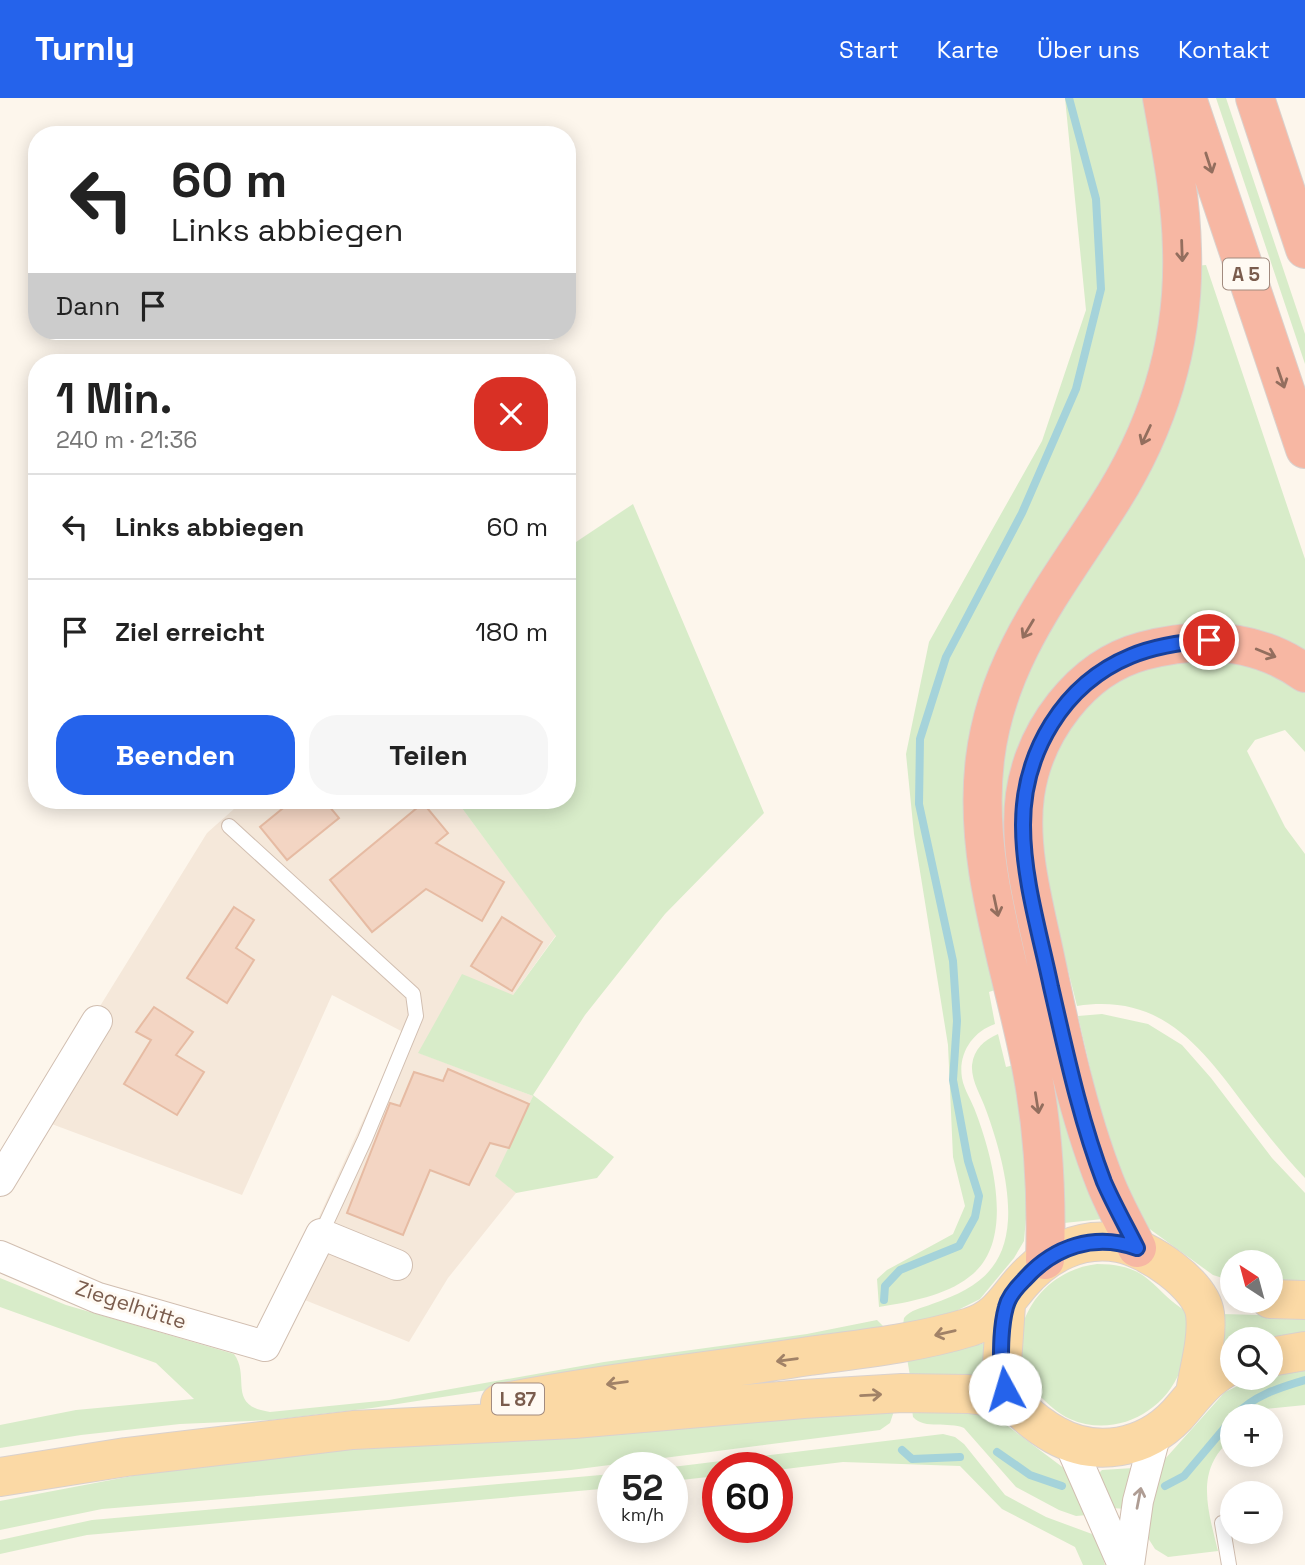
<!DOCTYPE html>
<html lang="de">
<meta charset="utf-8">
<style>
body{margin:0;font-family:"Space Grotesk",sans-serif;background:#f6f6f6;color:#222;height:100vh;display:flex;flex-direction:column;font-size:26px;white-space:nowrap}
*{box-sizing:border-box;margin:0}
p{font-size:23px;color:#767676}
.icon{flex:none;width:38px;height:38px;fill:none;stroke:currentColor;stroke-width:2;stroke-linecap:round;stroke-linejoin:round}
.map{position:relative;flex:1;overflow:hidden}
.sheet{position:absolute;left:28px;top:256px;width:548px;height:455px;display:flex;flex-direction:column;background:#fff;border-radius:28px;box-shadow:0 4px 18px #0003}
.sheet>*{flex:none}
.top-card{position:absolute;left:28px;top:28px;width:548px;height:214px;border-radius:28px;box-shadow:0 4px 18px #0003;background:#fff;color:#222;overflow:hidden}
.needle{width:46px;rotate:324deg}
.tools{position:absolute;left:1220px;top:1152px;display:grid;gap:14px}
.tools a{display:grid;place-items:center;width:63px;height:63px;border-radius:50%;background:#fff;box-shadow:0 4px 18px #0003;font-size:35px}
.speed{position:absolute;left:597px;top:1354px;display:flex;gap:14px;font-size:35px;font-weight:700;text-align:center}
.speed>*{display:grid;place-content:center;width:91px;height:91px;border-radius:50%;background:#fff;box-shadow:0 4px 18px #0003;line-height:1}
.speed small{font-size:18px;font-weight:400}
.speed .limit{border:10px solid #d22;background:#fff;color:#111}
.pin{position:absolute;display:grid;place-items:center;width:60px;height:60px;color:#fff;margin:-30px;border:4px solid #fff;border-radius:50%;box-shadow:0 2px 7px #0007}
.me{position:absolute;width:77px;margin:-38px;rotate:354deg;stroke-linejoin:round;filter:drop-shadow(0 0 5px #0008)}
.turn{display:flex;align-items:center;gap:24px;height:147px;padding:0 28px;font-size:32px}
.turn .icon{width:91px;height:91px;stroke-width:2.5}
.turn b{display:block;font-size:49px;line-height:60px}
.then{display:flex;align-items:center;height:66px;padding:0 28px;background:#0003;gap:14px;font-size:26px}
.round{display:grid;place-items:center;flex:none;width:74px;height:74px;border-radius:28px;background:#f6f6f6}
.summary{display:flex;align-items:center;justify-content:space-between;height:119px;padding:0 28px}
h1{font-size:42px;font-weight:800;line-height:52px}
.cta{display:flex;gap:14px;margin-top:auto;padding:14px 28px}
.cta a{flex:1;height:80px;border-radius:28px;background:#2563eb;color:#fff;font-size:28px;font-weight:800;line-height:80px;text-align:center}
.cta a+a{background:#f6f6f6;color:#222}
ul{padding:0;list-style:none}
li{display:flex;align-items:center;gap:21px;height:105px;padding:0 28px;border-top:2px solid #e0e0e0}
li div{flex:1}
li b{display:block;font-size:26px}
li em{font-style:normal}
header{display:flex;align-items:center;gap:42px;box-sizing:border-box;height:98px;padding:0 35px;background:#2563eb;color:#fff}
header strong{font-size:33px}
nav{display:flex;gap:38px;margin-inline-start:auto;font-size:24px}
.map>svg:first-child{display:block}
.residential{fill:#f5e8da}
.green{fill:#d8ecc9}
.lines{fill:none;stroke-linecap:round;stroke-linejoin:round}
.stream{stroke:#a5d3da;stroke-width:8}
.building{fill:#f3d5c3;stroke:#e6bba3;stroke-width:2}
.service-casing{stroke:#d1beb0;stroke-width:16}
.minor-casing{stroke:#d1beb0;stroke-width:32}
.primary-casing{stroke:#dad1cd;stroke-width:40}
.motorway-casing{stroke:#dad1cd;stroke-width:40}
.service{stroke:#fff;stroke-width:14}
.minor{stroke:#fff;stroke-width:30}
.primary{stroke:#fbd9a5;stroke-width:38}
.motorway{stroke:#f7b7a3;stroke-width:38}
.oneway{stroke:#936e5e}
.oneway2{stroke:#a18267}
.oneway3{stroke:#af9d94}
.route-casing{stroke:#184099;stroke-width:18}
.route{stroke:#2563eb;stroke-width:12}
.labels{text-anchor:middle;stroke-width:6;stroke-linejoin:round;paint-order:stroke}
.shield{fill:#fffaf3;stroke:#a28b7f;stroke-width:2}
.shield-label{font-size:19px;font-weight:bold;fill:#7a5c4d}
.street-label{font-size:21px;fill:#7a5c4d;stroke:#fffaf3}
</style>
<header>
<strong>Turnly</strong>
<nav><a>Start</a><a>Karte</a><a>Über uns</a><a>Kontakt</a></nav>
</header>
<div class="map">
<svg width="1305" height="1467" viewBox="0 0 1305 1467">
<rect width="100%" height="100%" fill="#fdf6ec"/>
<path class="residential" d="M244 702H456L556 837 513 897 419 955 533 998 496 1078 516 1095 448 1180 409 1244 285 1194 403 934 332 897 242 1097 49 1025 34 1015 207 735Z"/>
<path class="green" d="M1065 0H1144L1171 167 1145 307 1004 551 998 891 989 894 995 926C972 934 958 956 962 980 964 992 972 1003 976 1015 993 1060 1016 1145 969 1179 945 1198 909 1204 879 1209L877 1181 887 1172 953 1136 965 1108 953 1059 948 947 914 736 906 656 929 544 1042 343 1086 212Z
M1216 0H1226L1305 236V266Z
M1206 167 1305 461V560L1209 530 1035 630V910L1009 792 999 711 1008 619 1054 514 1194 168Z
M633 406 764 715 665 816 585 917 533 997 614 1059 597 1080 516 1095 495 1078 533 998 418 955 462 876 513 897 556 838 456 702H567V450Z
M1221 555 1305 589V654L1285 632 1255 642 1247 653 1285 729 1305 756V1080C1284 1058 1265 1034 1246 1009 1201 949 1162 895 1077 908L1068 872 1060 873 1035 728 1055 641 1123 574Z
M1102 916 1148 926 1182 947 1211 980 1272 1060 1305 1095V1185H1271L1270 1164H1232V1183L1213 1177 1140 1124 1118 1091 1078 918Z
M1048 933 1103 1121 1064 1125Z
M998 936 1006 969 1014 967 1030 1074 1024 1143 1014 1160 980 1201 956 1213 903 1227 904 1220C910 1212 922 1210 932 1206 976 1191 1005 1172 1008 1122 1010 1087 998 1045 986 1012 981 997 971 983 972 967 974 951 984 942 998 936Z
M1097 1166C1152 1166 1151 1193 1189 1215 1187 1234 1187 1256 1180 1273 1163 1316 1113 1340 1070 1321 1048 1311 1036 1290 1016 1278 1018 1262 1018 1244 1022 1229 1032 1194 1062 1170 1097 1166Z
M0 1180 66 1207 234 1256C251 1279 226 1308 270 1314L389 1302 604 1264 807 1236 877 1222 885 1230 372 1310 271 1322 180 1326 81 1337 0 1350V1327L76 1312 194 1301 156 1265 0 1209Z
M1220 1216 1305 1218V1236L1270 1241H1232V1247L1216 1250Z
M987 1245 986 1279 910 1278 907 1260Z
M1305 1269V1307L1256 1312V1318H1232V1341C1194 1371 1208 1412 1218 1453L1168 1459 1155 1451 1148 1440 1151 1384 1156 1371 1225 1294 1250 1282Z
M895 1310 890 1325 880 1332 571 1372 102 1411 0 1432V1403L148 1375 276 1357Z
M912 1311 980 1315 1005 1326 1069 1374 1087 1417 1076 1418 1059 1412 1016 1389 964 1330C948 1323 925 1332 913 1319Z
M943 1336 955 1339 964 1346 1005 1397 1046 1419 1092 1436 1098 1444 1105 1467H1083L1075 1449 1002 1411 960 1368 843 1364 777 1372 718 1370 717 1378 672 1383V1370H664Z
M1133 1370 1125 1411 1113 1410 1099 1375 1102 1372Z
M612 1376V1390L87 1437 0 1456V1442L92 1422Z"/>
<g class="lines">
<path class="stream" d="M884 1202 885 1188 900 1172 959 1148 975 1119 979 1098 968 1063 953 982 957 923 953 863 919 706 920 641 946 559 1022 415 1076 291 1101 191 1096 101 1069 0
M1235 1318C1252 1298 1281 1289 1305 1282
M902 1352 912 1361 960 1359
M997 1354 1030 1377 1062 1388
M1165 1388 1184 1378 1232 1321"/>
</g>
<path class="building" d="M293 702H324L339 720 287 762 260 729Z
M423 705 448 735 436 745 504 784 482 823 426 791 372 834 330 782Z
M234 809 254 822 236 850 254 862 227 905 187 880Z
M502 819 542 844 512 893 471 868Z
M154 909 193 934 176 957 204 974 177 1017 124 986 151 942 136 934Z
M448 971 529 1006 509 1050 490 1045 469 1087 430 1072 403 1137 347 1115 390 1005 400 1008 414 974 443 983Z"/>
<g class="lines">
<defs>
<path id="service" d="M229 728 413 896 416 918 365 1041 321 1136
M1222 1425 1229 1467"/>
<path id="minor" d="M0 1083 97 923
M0 1158 98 1200 265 1248 321 1136 397 1167
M1069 1344 1123 1467
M1129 1467 1138 1403 1156 1335"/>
<path id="primary" d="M1270 1201 1305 1202
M1006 1207 1001 1280C1011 1305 1032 1324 1055 1337 1096 1360 1145 1351 1177 1317 1194 1298 1207 1278 1232 1267
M1270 1259 1305 1253
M500 1305C603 1285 706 1274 809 1258 863 1251 918 1245 970 1229 997 1220 1004 1205 1021 1185 1046 1156 1080 1138 1119 1145 1147 1150 1201 1186 1205 1216 1208 1241 1199 1270 1195 1295
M0 1379 126 1359 353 1332 574 1321 803 1301 902 1295 968 1296 992 1299 1019 1309"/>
<path id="motorway" d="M1187 0 1305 351
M1255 0 1305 151
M1137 1150C1126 1128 1114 1107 1105 1084 1076 1010 1060 930 1044 854 1033 803 1018 749 1025 697 1034 634 1080 570 1143 553 1200 538 1256 540 1305 575
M1045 1162C1047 1098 1044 1036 1032 973 1013 871 972 767 985 661 997 562 1054 492 1106 411 1157 333 1185 245 1182 151 1181 100 1171 50 1162 0"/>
</defs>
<use href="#service" class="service-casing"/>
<use href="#minor" class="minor-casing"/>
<use href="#primary" class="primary-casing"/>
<use href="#motorway" class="motorway-casing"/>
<use href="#service" class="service"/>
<use href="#minor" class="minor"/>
<use href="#primary" class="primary"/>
<use href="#motorway" class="motorway"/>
</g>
<defs><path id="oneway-shaft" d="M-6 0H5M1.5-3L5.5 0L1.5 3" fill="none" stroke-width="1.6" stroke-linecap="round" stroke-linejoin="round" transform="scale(1.75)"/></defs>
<g class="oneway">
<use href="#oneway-shaft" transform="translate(1209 65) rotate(72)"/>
<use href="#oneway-shaft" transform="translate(1182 153) rotate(88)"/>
<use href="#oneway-shaft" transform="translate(1281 280) rotate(71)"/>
<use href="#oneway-shaft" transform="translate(1146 337) rotate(115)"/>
<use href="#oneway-shaft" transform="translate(1028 531) rotate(121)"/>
<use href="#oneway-shaft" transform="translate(1266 555) rotate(22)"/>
<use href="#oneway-shaft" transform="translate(996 808) rotate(78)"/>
<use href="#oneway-shaft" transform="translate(1037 1005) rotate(81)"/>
</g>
<g class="oneway2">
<use href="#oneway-shaft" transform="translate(945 1235) rotate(167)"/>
<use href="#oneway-shaft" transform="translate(787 1262) rotate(172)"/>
<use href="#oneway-shaft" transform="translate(617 1285) rotate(173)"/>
<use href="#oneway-shaft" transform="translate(871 1297) rotate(-3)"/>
</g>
<use class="oneway3" href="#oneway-shaft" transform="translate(1139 1400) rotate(-79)"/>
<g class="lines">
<defs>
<path id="route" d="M1005 1291 1001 1280C1001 1258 1000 1231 1006 1209 1008 1200 1017 1189 1024 1182 1054 1148 1095 1135 1137 1150 1126 1128 1114 1107 1104 1084 1080 1021 1066 954 1051 889 1040 836 1023 781 1023 727 1023 655 1063 586 1131 558 1155 548 1182 544 1209 542"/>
</defs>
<use href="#route" class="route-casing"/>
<use href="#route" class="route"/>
</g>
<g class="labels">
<g class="shield">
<rect x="1223" y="160.5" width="46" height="31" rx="5"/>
<rect x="492" y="1285.5" width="52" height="31" rx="5"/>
</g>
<g class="shield-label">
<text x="1246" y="183">A 5</text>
<text x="518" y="1308">L 87</text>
</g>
<g class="street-label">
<text transform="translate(131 1207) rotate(18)" y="7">Ziegelhütte</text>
</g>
</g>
</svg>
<div class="tools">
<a><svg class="needle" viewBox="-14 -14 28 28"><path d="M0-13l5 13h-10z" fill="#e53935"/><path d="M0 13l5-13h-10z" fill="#767676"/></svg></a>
<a><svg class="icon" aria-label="search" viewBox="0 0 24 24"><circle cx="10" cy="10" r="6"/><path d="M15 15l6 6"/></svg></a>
<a>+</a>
<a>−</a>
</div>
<div class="speed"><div>52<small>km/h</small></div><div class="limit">60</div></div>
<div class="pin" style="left:1209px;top:542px;background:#d93025"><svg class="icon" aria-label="arrive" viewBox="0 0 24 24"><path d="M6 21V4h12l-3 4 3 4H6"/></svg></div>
<svg class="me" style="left:1005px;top:1291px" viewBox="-20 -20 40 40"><circle r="19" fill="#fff"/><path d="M0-13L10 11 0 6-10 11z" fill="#2563eb"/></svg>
<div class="top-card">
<div class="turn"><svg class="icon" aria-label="left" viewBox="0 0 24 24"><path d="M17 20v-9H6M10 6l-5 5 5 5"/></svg><div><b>60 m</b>Links abbiegen</div></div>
<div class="then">Dann<svg class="icon" aria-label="arrive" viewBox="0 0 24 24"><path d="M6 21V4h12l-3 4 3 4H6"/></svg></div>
</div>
<section class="sheet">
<div class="summary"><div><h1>1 Min.</h1><p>240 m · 21:36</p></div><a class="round" style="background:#d93025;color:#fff"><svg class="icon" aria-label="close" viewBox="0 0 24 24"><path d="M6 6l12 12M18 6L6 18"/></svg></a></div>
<ul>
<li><svg class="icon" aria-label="left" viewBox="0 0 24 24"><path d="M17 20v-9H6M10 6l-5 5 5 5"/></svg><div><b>Links abbiegen</b></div><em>60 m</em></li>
<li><svg class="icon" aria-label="arrive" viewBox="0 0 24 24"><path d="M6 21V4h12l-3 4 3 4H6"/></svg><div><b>Ziel erreicht</b></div><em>180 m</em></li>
</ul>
<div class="cta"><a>Beenden</a><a>Teilen</a></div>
</section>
</div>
